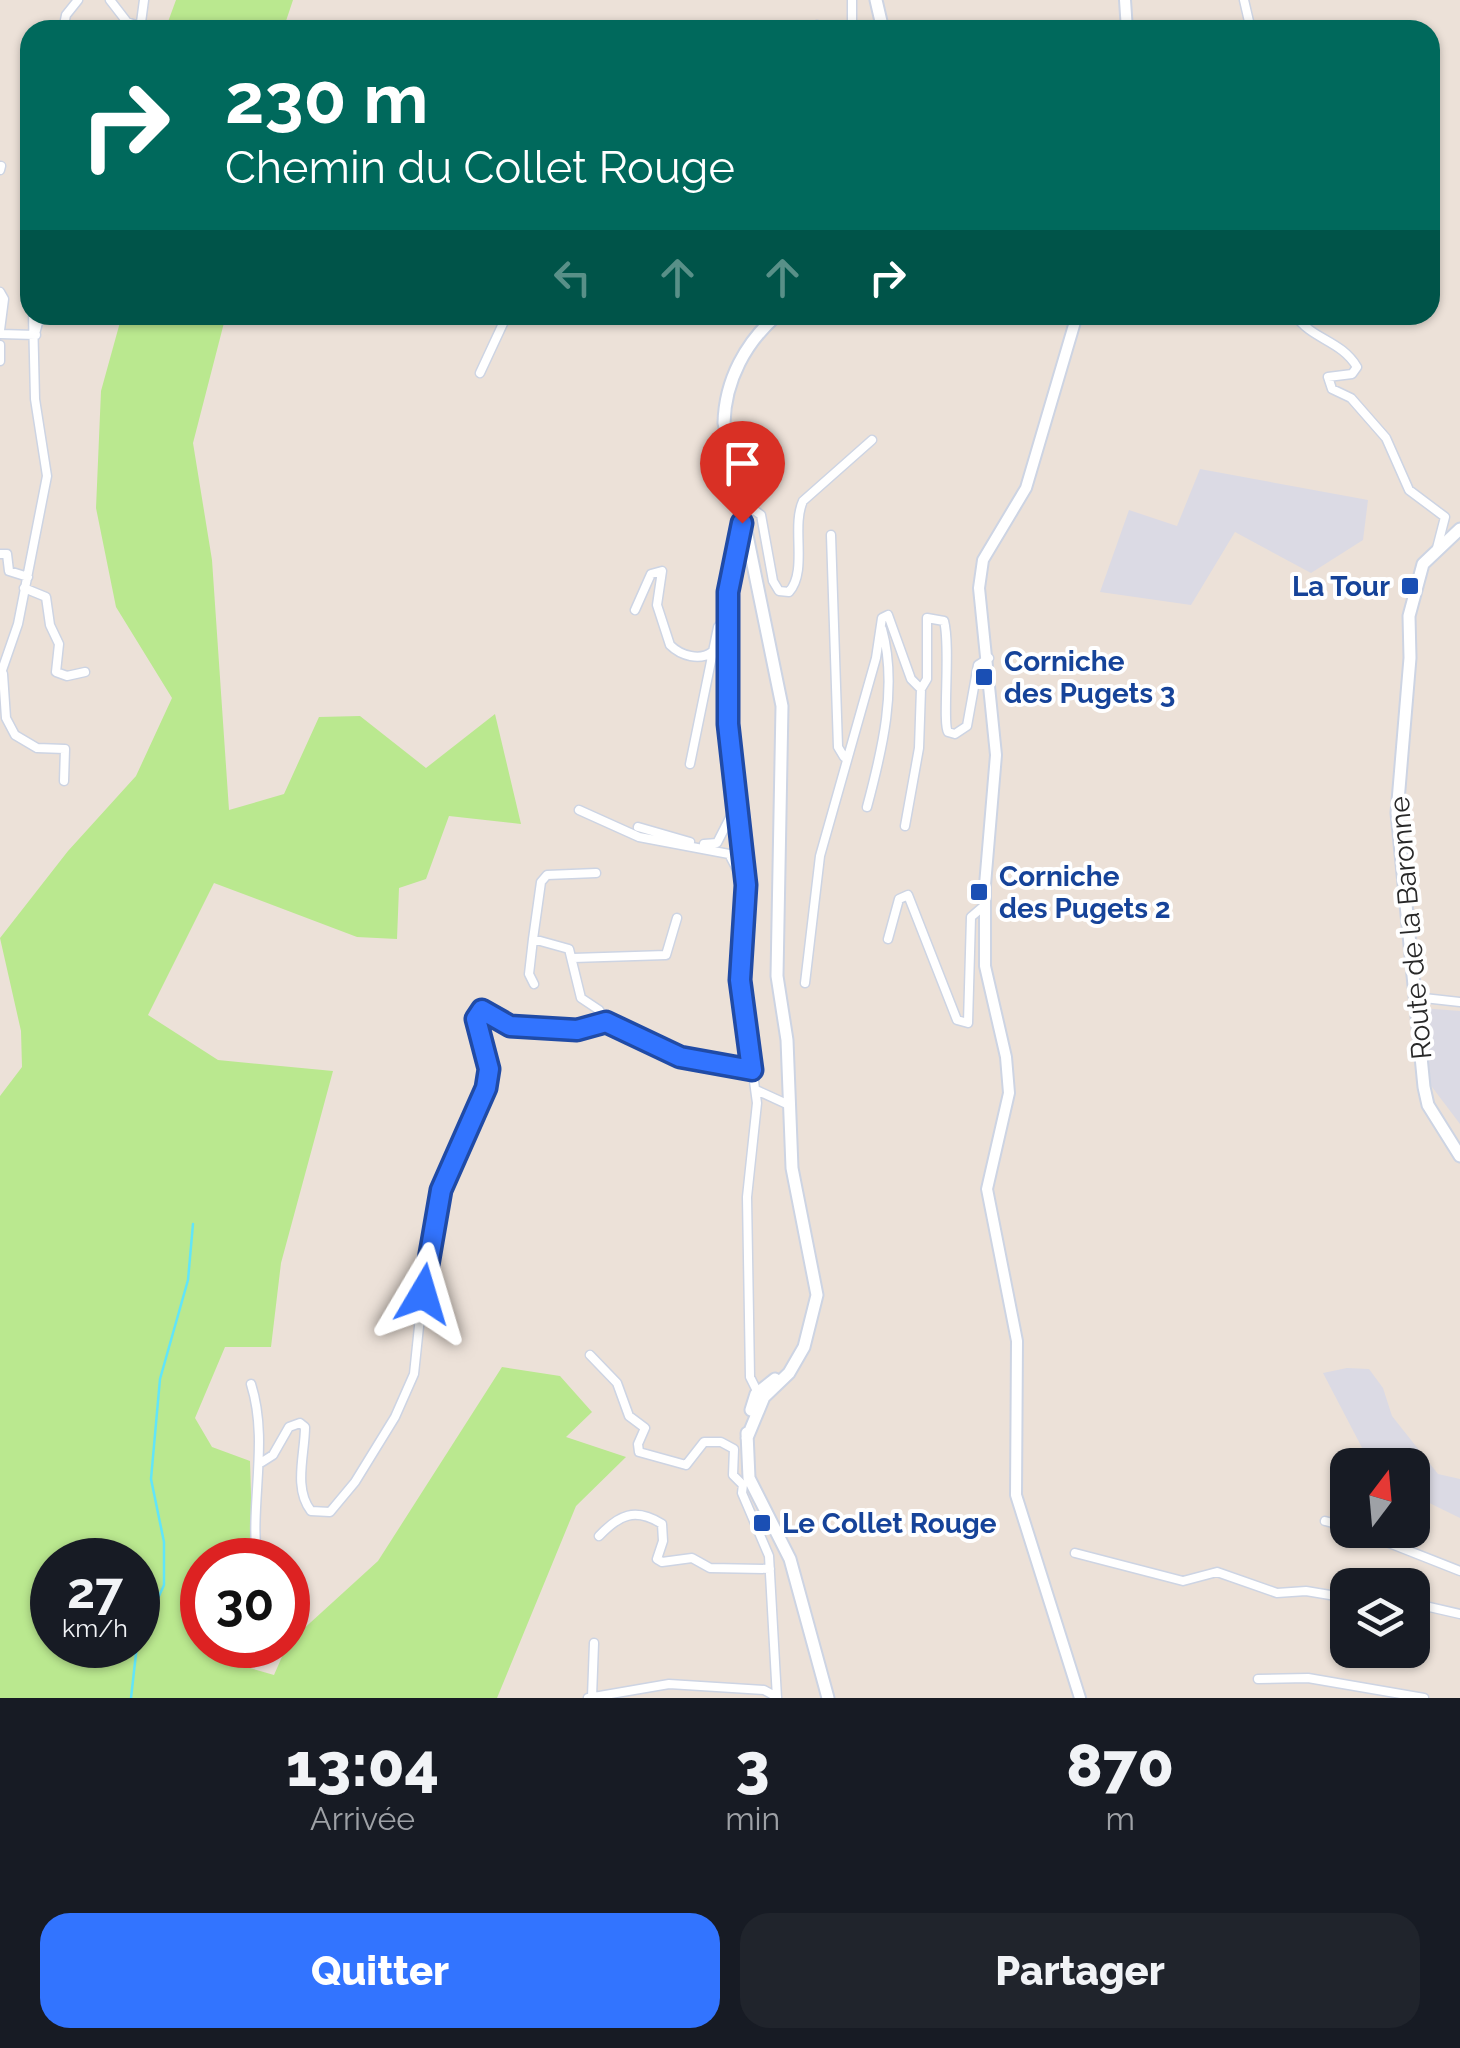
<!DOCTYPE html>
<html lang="fr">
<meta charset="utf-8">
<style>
body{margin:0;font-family:Raleway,sans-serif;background:#20242c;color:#f1f3f6;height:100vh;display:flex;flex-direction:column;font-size:38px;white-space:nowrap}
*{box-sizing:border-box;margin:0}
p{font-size:32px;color:#9ea1a6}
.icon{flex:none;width:55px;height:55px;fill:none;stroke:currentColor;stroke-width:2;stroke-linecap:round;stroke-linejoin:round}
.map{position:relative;height:1698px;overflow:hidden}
.panel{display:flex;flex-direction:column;background:#171b24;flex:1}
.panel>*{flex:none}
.top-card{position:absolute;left:20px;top:20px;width:1420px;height:305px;border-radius:30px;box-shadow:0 2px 8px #0004;background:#00695c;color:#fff;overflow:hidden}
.needle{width:65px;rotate:16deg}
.tools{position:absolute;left:1330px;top:1448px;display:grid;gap:20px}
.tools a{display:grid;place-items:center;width:100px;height:100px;border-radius:20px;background:#171b24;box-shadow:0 2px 8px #0004;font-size:50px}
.speed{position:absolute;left:30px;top:1538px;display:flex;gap:20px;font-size:50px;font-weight:700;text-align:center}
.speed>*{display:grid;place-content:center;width:130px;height:130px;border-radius:50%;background:#171b24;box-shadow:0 2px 8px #0004;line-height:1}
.speed small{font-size:25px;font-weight:400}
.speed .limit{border:15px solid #d22;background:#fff;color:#111}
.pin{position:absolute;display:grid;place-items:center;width:85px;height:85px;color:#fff;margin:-102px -42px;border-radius:50% 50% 50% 0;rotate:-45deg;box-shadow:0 0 10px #0007}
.pin .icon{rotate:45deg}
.me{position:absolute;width:110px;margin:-55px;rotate:7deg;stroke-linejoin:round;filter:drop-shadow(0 0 8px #0008)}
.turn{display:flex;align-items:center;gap:35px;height:210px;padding:0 40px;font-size:45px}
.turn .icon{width:130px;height:130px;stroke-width:2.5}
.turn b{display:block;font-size:70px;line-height:85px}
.lanes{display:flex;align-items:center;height:95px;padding:0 40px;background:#0003;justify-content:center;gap:50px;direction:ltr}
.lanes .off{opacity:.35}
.eta{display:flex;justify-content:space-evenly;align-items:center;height:170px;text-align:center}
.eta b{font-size:60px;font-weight:800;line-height:70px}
.button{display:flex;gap:20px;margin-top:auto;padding:20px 40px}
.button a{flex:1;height:115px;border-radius:30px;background:#3274ff;color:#fff;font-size:40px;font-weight:800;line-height:115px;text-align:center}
.button a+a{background:#20242c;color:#f1f3f6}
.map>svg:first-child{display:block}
.industrial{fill:#dbdae4}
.green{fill:#bae88f;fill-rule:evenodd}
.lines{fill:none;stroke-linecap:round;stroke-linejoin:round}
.stream{stroke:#61e5f9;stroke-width:2.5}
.minor-casing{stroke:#cdd4e3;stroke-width:11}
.tertiary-casing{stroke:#cdd4e3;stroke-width:14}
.secondary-casing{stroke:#cdd4e3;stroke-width:15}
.minor{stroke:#fff;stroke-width:8}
.tertiary{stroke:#fff;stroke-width:10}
.secondary{stroke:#fff;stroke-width:11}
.route-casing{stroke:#204ba6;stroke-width:25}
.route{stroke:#3274ff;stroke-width:18}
.transit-dot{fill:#1a4fb4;stroke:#fff;stroke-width:4}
.labels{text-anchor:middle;stroke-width:8;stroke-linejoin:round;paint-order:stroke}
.transit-label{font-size:28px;font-weight:bold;fill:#164399;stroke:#fff;text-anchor:start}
.street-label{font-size:28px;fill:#282828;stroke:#fff}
</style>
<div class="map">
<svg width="1460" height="1698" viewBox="0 0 1460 1698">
<rect width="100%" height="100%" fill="#ece1d8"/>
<path class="industrial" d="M1200 469 1368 500 1363 540 1311 573 1235 532 1191 605 1100 592 1129 510 1177 526Z
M1421 1008 1460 1011V1124L1429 1083Z
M1347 1368 1369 1369 1383 1388 1392 1416 1438 1474 1460 1479V1518L1413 1495 1412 1465 1370 1463 1323 1373Z"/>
<path class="green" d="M176 0H293L283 30H165Z
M122 315H226L193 443 212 560 229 810 284 794 319 717 360 716 426 768 495 714 521 824 449 816 426 879 399 888 397 939 357 937 214 883 148 1015 218 1060 333 1071 281 1263 271 1347H225L195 1418 212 1447 250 1461 253 1560H202V1645H224L243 1666 274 1675 288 1643 378 1561 502 1367 560 1376 592 1412 566 1437 626 1457 576 1506 497 1698H0V1096L22 1067 21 1031 0 938 68 851 136 776 172 698 116 607 96 508 101 391ZM52 1560H138V1645H52Z"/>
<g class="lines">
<path class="stream" d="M138 1642 164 1585V1542L151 1479 160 1379 188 1280 193 1224
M131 1698 137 1645"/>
<defs>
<path id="minor" d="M110 0 127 22 141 27
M1244 0 1251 30
M63 30 66 15 78 0
M140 30 144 0
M807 30 817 25 836 30
M852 30V0
M0 170 1 166
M0 292 4 299 0 330
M1295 315C1312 340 1341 340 1357 367L1352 374 1328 377 1332 389 1351 398 1386 438 1409 490 1445 517 1437 548
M0 334 36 335
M35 334 40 315
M0 345V361
M480 373 507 315
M744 512 754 510 761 515 773 581 779 591 789 592C808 571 791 527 803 501L872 440
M745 521 738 532 729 592 728 696 746 885 740 980 757 1103 747 1197 750 1377 756 1389 764 1391
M831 535 838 747 844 757
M0 554H7L9 571 28 577
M24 588 46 597 50 625 59 644 56 672 67 676 85 672
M635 610 651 574 662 571 657 605 670 645C681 656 700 661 712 652
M3 674 6 718 15 735 37 748 65 749 64 781
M0 676 18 624 47 476 35 399 33 315
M690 764 718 627 728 616
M867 807C882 751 898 686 882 629
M579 810 639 837 729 854 743 881
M905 826 919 748 921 689
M638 827 690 842
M704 844 717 843 738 802
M596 873 547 875 541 882 533 939 569 949 581 998 599 1010 606 1022
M533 939 529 974 534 984
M888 939 899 899 908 895 957 1020 968 1023 971 917 985 905
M573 958 666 955 677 918
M805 983 820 856 876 658 882 618 888 615 911 679 921 689 927 679V618L944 621C951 647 942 723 948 732L955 734 967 726 978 665 989 658
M1415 997 1460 1002
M756 1090 789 1105
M590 1355 617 1383 629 1416 645 1428 638 1444 639 1452 686 1465 704 1442H721L734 1449 733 1475 743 1485
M251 1384C269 1441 250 1501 257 1560
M262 1462 273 1455 289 1427 300 1423 305 1427C305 1454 293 1488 311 1511L330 1512 355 1482 395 1417 414 1374 426 1260 441 1191 478 1110 489 1069 477 1013 487 1009 510 1026 577 1030 606 1022 680 1057 751 1070
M743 1484 742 1493 769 1556 777 1698
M1325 1521 1348 1527
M1356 1530 1460 1571
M599 1536C619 1515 635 1507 662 1524L663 1541 657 1559 662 1562 692 1558 710 1568 770 1569
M1075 1553 1183 1581 1217 1572 1277 1593 1306 1591 1348 1598
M1412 1603 1460 1614
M1258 1679 1308 1678 1424 1698
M592 1697 594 1643
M588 1698 669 1684 764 1690 777 1697"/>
<path id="tertiary" d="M1125 0 1127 30
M1077 315 1026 488 983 560 979 588 996 755 985 885V966L1006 1057 1009 1093 987 1189 1017 1341 1016 1495 1080 1698"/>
<path id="secondary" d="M876 0 883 30
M1460 529 1423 564 1409 616 1410 658 1397 813 1424 1087 1428 1105 1460 1156
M751 1410 756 1394 775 1379
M747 1433 749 1478 790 1559 828 1698
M747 1438 764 1397 789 1373 804 1347 817 1295 792 1168 787 1040 777 976 782 706 724 423C725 380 746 342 777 315"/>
</defs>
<use href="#minor" class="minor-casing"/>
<use href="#tertiary" class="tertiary-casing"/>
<use href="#secondary" class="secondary-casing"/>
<use href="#minor" class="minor"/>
<use href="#tertiary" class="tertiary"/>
<use href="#secondary" class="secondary"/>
</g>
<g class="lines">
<defs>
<path id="route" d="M423 1294 441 1190 486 1088 489 1069 476 1019 482 1010 510 1026 577 1030 606 1022 680 1057 752 1070 740 980 746 885 728 724V592L742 523"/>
</defs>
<use href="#route" class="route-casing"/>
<use href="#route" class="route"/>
</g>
<g class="transit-dot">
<rect x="1400" y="576" width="20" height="20" rx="5"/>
<rect x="974" y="667" width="20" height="20" rx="5"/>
<rect x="969" y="882" width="20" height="20" rx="5"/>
<rect x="752" y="1513" width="20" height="20" rx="5"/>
</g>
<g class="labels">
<g class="transit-label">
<text x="1390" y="596" text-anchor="end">La Tour</text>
<text x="1004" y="671">Corniche<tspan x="1004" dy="32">des Pugets 3</tspan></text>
<text x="999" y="886">Corniche<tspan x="999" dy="32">des Pugets 2</tspan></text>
<text x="782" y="1533">Le Collet Rouge</text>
</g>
<g class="street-label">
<text transform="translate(1410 928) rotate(-95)" y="10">Route de la Baronne</text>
</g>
</g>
</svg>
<div class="tools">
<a><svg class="needle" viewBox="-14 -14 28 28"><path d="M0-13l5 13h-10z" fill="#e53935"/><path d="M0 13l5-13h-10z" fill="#9ea1a6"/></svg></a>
<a><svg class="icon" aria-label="layers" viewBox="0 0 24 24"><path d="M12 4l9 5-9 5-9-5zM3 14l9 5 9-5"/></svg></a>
</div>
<div class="speed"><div>27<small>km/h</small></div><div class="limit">30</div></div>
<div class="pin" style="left:742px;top:523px;background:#d93025"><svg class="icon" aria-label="arrive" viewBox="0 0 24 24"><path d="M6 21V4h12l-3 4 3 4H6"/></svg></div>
<svg class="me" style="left:423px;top:1294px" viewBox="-20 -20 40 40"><path d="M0-17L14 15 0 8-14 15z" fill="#3274ff" stroke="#fff" stroke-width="4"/></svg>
<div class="top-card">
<div class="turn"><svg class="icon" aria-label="right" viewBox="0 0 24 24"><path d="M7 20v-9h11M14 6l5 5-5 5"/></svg><div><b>230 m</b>Chemin du Collet Rouge</div></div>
<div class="lanes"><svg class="icon off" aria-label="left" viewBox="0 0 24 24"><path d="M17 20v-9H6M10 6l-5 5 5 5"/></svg><svg class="icon off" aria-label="ahead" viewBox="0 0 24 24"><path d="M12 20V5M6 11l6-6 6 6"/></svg><svg class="icon off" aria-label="ahead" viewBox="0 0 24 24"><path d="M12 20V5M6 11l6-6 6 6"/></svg><svg class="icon" aria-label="right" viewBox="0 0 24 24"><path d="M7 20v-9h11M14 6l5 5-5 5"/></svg></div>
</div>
</div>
<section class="panel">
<div class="eta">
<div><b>13:04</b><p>Arrivée</p></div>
<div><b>3</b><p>min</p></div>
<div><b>870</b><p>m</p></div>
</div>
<div class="button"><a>Quitter</a><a>Partager</a></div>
</section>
